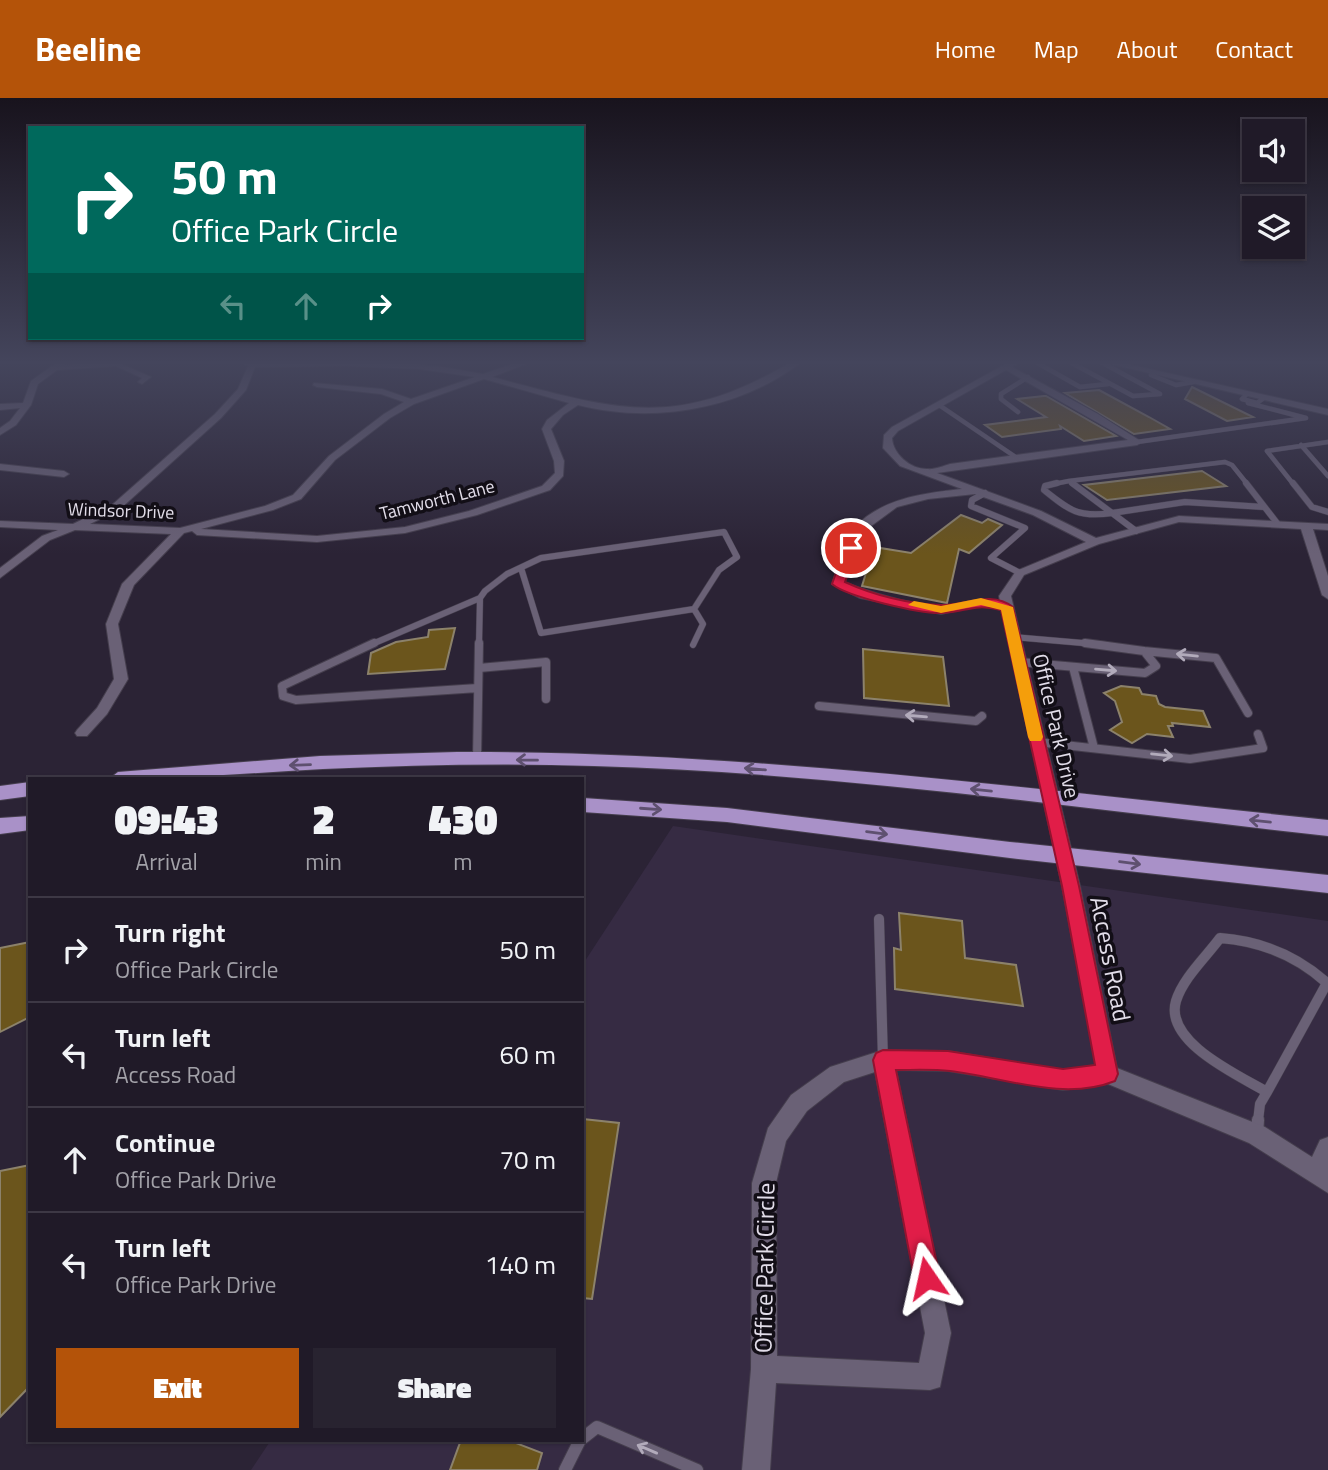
<!DOCTYPE html>
<style>
body{margin:0;font-family:"Titillium Web",sans-serif;background:#282330;color:#f1f3f6;height:100vh;display:flex;flex-direction:column;font-size:26px;white-space:nowrap}
*{box-sizing:border-box;margin:0}
p{font-size:23px;color:#a2a1a8}
.icon{flex:none;width:38px;height:38px;fill:none;stroke:currentColor;stroke-width:2;stroke-linecap:round;stroke-linejoin:round}
.map{position:relative;flex:1;overflow:hidden}
.details{position:absolute;left:28px;top:679px;width:556px;height:665px;display:flex;flex-direction:column;background:#201a28;border-radius:0px;box-shadow:0 2px 5px #0004,0 0 0 2px #3d3845}
.details>*{flex:none}
.top-card{position:absolute;left:28px;top:28px;width:556px;height:214px;border-radius:0px;box-shadow:0 2px 5px #0004,0 0 0 2px #3d3845;background:#00695c;color:#fff;overflow:hidden}
.controls{position:absolute;left:1242px;top:21px;display:grid;gap:14px}
.controls a{display:grid;place-items:center;width:63px;height:63px;border-radius:0px;background:#201a28;box-shadow:0 2px 5px #0004,0 0 0 2px #3d3845;font-size:35px}
.pin{position:absolute;display:grid;place-items:center;width:60px;height:60px;color:#fff;margin:-30px;border:4px solid #fff;border-radius:50%;box-shadow:0 2px 7px #0007}
.me{position:absolute;width:77px;margin:-38px;rotate:349deg;stroke-linejoin:round;filter:drop-shadow(0 0 5px #0008)}
.turn{display:flex;align-items:center;gap:24px;height:147px;padding:0 28px;font-size:32px}
.turn .icon{width:91px;height:91px;stroke-width:2.5}
.turn b{display:block;font-size:49px;line-height:60px}
.lanes{display:flex;align-items:center;height:66px;padding:0 28px;background:#0003;justify-content:center;gap:35px;direction:ltr}
.lanes .off{opacity:.35}
.eta{display:flex;justify-content:space-evenly;align-items:center;height:119px;text-align:center}
.eta b{font-size:42px;font-weight:800;line-height:49px}
.action{display:flex;gap:14px;margin-top:auto;padding:14px 28px}
.action a{flex:1;height:80px;border-radius:0px;background:#b45309;color:#fff;font-size:28px;font-weight:800;line-height:80px;text-align:center}
.action a+a{background:#282330;color:#f1f3f6}
ul{padding:0;list-style:none}
li{display:flex;align-items:center;gap:21px;height:105px;padding:0 28px;border-top:2px solid #3d3845}
li div{flex:1}
li b{display:block;font-size:26px}
li em{font-style:normal}
header{display:flex;align-items:center;gap:42px;box-sizing:border-box;height:98px;padding:0 35px;background:#b45309;color:#fff}
header strong{font-size:33px}
nav{display:flex;gap:38px;margin-inline-start:auto;font-size:24px}
.map>svg:first-child{display:block}
.built{fill:#362b43}
.building{fill:#6b551c;stroke:#8c826b;stroke-width:2}
.lines{fill:none;stroke-linecap:round;stroke-linejoin:round}
.service-far4-casing{stroke:#453e4d;stroke-width:5}
.service-far3-casing{stroke:#453e4d;stroke-width:7}
.service-far2-casing{stroke:#453e4d;stroke-width:10}
.service-far1-casing{stroke:#453e4d;stroke-width:11}
.service-casing{stroke:#453e4d;stroke-width:14}
.minor-casing{stroke:#453e4d;stroke-width:2}
.trunk-casing{stroke:#453e4d;stroke-width:2}
.service-far4{stroke:#6a6176;stroke-width:4.5}
.service-far3{stroke:#6a6176;stroke-width:6}
.service-far2{stroke:#6a6176;stroke-width:8}
.service-far1{stroke:#6a6176;stroke-width:10}
.service{stroke:#6a6176;stroke-width:12}
.minor{fill:#6a6176;fill-rule:evenodd}
.trunk{fill:#a991c8;fill-rule:evenodd}
.oneway{stroke:#b2abbb}
.oneway2{stroke:#5e506f}
.route{fill:#e11d48;stroke:#92132f;stroke-width:2}
.slow{fill:#f59e0b}
.labels{text-anchor:middle;stroke-width:7;stroke-linejoin:round;paint-order:stroke}
.far-street-label{font-size:18px;fill:#e2dde9;stroke:#120e16}
.street-label{font-size:21px;fill:#e2dde9;stroke:#120e16}
.near-street-label{font-size:24px;fill:#e2dde9;stroke:#120e16}
</style>
<header>
<strong>Beeline</strong>
<nav><a>Home</a><a>Map</a><a>About</a><a>Contact</a></nav>
</header>
<div class="map">
<svg width="1328" height="1372" viewBox="0 0 1328 1372">
<rect width="100%" height="100%" fill="#2b2335"/>
<path class="built" d="M673 728 1328 823V1372H251L271 1342H583V866Z"/>
<path class="building" d="M1192 289 1253 319 1227 323 1185 301Z
M1099 292 1149 319 1170 331 1134 336 1065 295Z
M1044 298H1046L1116 338 1084 343 1060 328 1061 331 1002 339 985 327 1046 319 1017 301Z
M1202 373 1226 388 1107 402 1084 387Z
M961 417 982 425 988 421 1002 427 969 455 959 451 947 505 862 488 874 449 911 455Z
M455 530 445 571 368 576 371 555 396 544 428 539 429 532Z
M863 551 943 559 949 608 864 600Z
M1121 588 1139 590 1142 596 1156 598 1159 606 1165 609 1203 613 1210 629 1172 625 1173 628H1168L1173 639 1147 636 1132 645 1110 632 1122 624 1115 603 1104 595Z
M899 815 962 823 965 860 1016 867 1023 908 895 891 894 850 901 852Z
M30 844V919L0 934V850Z
M583 1021 619 1025 592 1201 583 1200Z
M30 1067V1288L0 1319V1073Z
M461 1342H508L542 1355 537 1372H450Z"/>
<g class="lines">
<defs>
<path id="service-far4" d="M1034 263 1080 289 1108 286
M1068 263 1133 298 1160 296 1099 263
M1154 275 1151 277 1176 287 1193 284
M1247 296 1242 301 1257 305 1264 300
M939 307 1017 360
M1018 314 1001 301V296L1028 279
M1137 344 1306 320 1248 305
M1301 347 1328 378
M1069 383 1225 364 1232 367 1248 387
M1049 387 1069 383 1075 387
M1294 387 1267 353 1328 344"/>
<path id="service-far3" d="M1057 385 1045 388 1044 392C1069 412 1078 420 1112 415
M1072 385 1112 415
M1246 385 1277 425
M1293 385 1312 409 1328 414
M985 395 972 402 971 408 1025 430 991 460 1020 475
M1112 415 1136 433
M1112 415 1185 404 1264 409
M521 470 541 535 694 511
M1013 539 1106 547
M370 547 480 500
M479 547 480 500 485 493 507 476 541 460 724 434 737 459 719 472 694 511 703 526 693 547"/>
<path id="service-far2" d="M374 545 282 588 283 598 296 602 478 590
M1144 553 1216 560 1248 615
M1019 564 1145 575 1156 568 1144 553 1085 545
M1073 569 1094 650
M479 570 546 564V601
M819 608 976 623 982 618
M1037 644 1190 661 1263 650 1258 636
M477 661 479 545"/>
<path id="service-far1" d="M879 821 883 962
M1220 840C1260 843 1297 858 1327 885L1267 994C1238 977 1164 944 1176 903 1183 880 1206 859 1220 840Z
M1258 1023 1260 1006 1267 994"/>
<path id="service" d="M1257 1037 1258 1022
M583 1340 597 1329 697 1372
M565 1372 580 1342"/>
<path id="minor" d="M59 263H65L64 267 117 264 151 279 142 286 138 284 142 280 116 268 57 272 38 286 31 307 16 327 0 337V330L10 323 20 310 0 312V306L23 305 31 283Z
M239 263 396 264 443 269 483 276 521 263H534L492 279C616 311 674 334 793 263H803C740 312 653 326 578 307L563 317 551 331 564 363 563 378 550 392 477 417 405 435 317 444 197 437 192 433 184 435 134 487 118 526 128 581 107 616 87 638H77L75 635 77 632 97 610 114 581 106 526 122 486 171 436 75 432 50 442 0 480V470L42 438 58 432 0 429V423L73 426 112 407 215 316 238 291 248 268ZM348 268 419 271 475 279 411 301 382 291 314 285 313 287 317 289 381 296 404 304 384 316 329 358 293 397 265 408 180 430 90 426 120 411 221 320 246 292 255 269ZM484 281 569 305 547 322 542 331 554 363 555 375 542 388 469 413 405 429 317 438 201 431 273 412 301 401 335 362 390 320 414 306Z
M1011 263H1021L1012 269 1098 316 1142 344 1137 347 937 375 1041 413 1096 440 1179 418 1328 426V432L1313 431 1328 478V501L1322 497 1301 431 1179 424 1099 446 1024 477 1011 498 1080 788 1117 970 1265 1029 1312 1059 1320 1042 1328 1039V1095L1249 1045 1108 986 1063 992 948 973 896 972 951 1235 940 1289 930 1292 776 1285 770 1372H742L751 1271 752 1085 768 1030 791 997 830 969 883 952 948 953 1063 972 1096 967 1062 788 1002 512 981 507 941 516 860 500 832 486C837 472 845 439 855 429 882 400 925 395 962 391L900 368 883 350 884 337 892 329ZM1006 272 1128 342 950 366C943 368 934 372 927 371 910 371 893 356 892 340L898 333ZM975 396 1033 417 1086 444 1016 473 999 498 1000 504C970 497 966 508 941 508 917 508 867 494 845 484L863 434 897 409 928 401ZM875 974 925 1235 919 1265 777 1258 776 1085 786 1043 807 1013 844 984Z
M1098 263H1114L1328 311V317Z
M0 366 64 373 69 376 64 379 0 372Z"/>
<path id="trunk" d="M457 654C749 653 1038 692 1328 722V738C1084 711 839 675 594 668 504 665 413 667 323 671 252 675 181 681 109 681L118 674 320 658Z
M30 684V698L0 702V688Z
M583 700 727 710 1010 744 1328 777V795L1010 760 727 724 583 714Z
M30 718V732L0 736V720Z"/>
</defs>
<use href="#service-far4" class="service-far4-casing"/>
<use href="#service-far3" class="service-far3-casing"/>
<use href="#service-far2" class="service-far2-casing"/>
<use href="#service-far1" class="service-far1-casing"/>
<use href="#service" class="service-casing"/>
<use href="#minor" class="minor-casing"/>
<use href="#trunk" class="trunk-casing"/>
<use href="#service-far4" class="service-far4"/>
<use href="#service-far3" class="service-far3"/>
<use href="#service-far2" class="service-far2"/>
<use href="#service-far1" class="service-far1"/>
<use href="#service" class="service"/>
<use href="#minor" class="minor"/>
<use href="#trunk" class="trunk"/>
</g>
<defs><path id="oneway-shaft" d="M-6 0H5M1.5-3L5.5 0L1.5 3" fill="none" stroke-width="1.6" stroke-linecap="round" stroke-linejoin="round" transform="scale(1.75)"/></defs>
<g class="oneway">
<use href="#oneway-shaft" transform="translate(1187 557) rotate(-174)"/>
<use href="#oneway-shaft" transform="translate(1106 572) rotate(5)"/>
<use href="#oneway-shaft" transform="translate(916 618) rotate(-175)"/>
<use href="#oneway-shaft" transform="translate(1162 657) rotate(6)"/>
<use href="#oneway-shaft" transform="translate(647 1351) rotate(-157)"/>
</g>
<g class="oneway2">
<use href="#oneway-shaft" transform="translate(527 662) rotate(-179)"/>
<use href="#oneway-shaft" transform="translate(300 667) rotate(178)"/>
<use href="#oneway-shaft" transform="translate(755 671) rotate(-175)"/>
<use href="#oneway-shaft" transform="translate(981 692) rotate(-174)"/>
<use href="#oneway-shaft" transform="translate(651 711) rotate(4)"/>
<use href="#oneway-shaft" transform="translate(1260 723) rotate(-174)"/>
<use href="#oneway-shaft" transform="translate(877 735) rotate(7)"/>
<use href="#oneway-shaft" transform="translate(1130 765) rotate(7)"/>
</g>
<linearGradient id="sky" x2="0" y2="1"><stop stop-color="#18131d"/><stop offset="0.58" stop-color="#44455c"/><stop offset="1" stop-color="#44455c" stop-opacity="0"/></linearGradient>
<rect width="1328" height="456" fill="url(#sky)"/>
<path class="route" d="M851 447 857 450 845 484C873 497 909 506 940 507 964 509 990 491 1013 509L1079 788 1118 976 1115 983C1063 1004 1003 979 950 973 932 971 914 972 896 972L940 1180 936 1189 927 1193 918 1189 914 1180 873 962 876 955 883 952 948 953 1063 971 1095 967 1062 788 1001 512C973 505 967 514 942 515 921 516 847 499 832 486L845 450Z"/>
<path class="slow" d="M981 500 1013 509 1043 639 1041 643H1030L1028 639 1001 512 981 507 941 515 908 507 914 503 941 508Z"/>
<g class="labels">
<g class="far-street-label">
<text transform="translate(437 402) rotate(-14)" y="6">Tamworth Lane</text>
<text transform="translate(121 413) rotate(2)" y="6">Windsor Drive</text>
</g>
<g class="street-label">
<text transform="translate(1056 628) rotate(77)" y="7">Office Park Drive</text>
</g>
<g class="near-street-label">
<text transform="translate(1110 861) rotate(79)" y="8">Access Road</text>
<text transform="translate(765 1170) rotate(-89)" y="8">Office Park Circle</text>
</g>
</g>
</svg>
<div class="controls">
<a><svg class="icon" aria-label="sound" viewBox="0 0 24 24"><path d="M4 9h4l5-4v14l-5-4H4zM17 9q2 3 0 6"/></svg></a>
<a><svg class="icon" aria-label="layers" viewBox="0 0 24 24"><path d="M12 4l9 5-9 5-9-5zM3 14l9 5 9-5"/></svg></a>
</div>
<div class="pin" style="left:851px;top:450px;background:#d93025"><svg class="icon" aria-label="arrive" viewBox="0 0 24 24"><path d="M6 21V4h12l-3 4 3 4H6"/></svg></div>
<svg class="me" style="left:927px;top:1180px" viewBox="-20 -20 40 40"><path d="M0-17L14 15 0 8-14 15z" fill="#e11d48" stroke="#fff" stroke-width="4"/></svg>
<div class="top-card">
<div class="turn"><svg class="icon" aria-label="right" viewBox="0 0 24 24"><path d="M7 20v-9h11M14 6l5 5-5 5"/></svg><div><b>50 m</b>Office Park Circle</div></div>
<div class="lanes"><svg class="icon off" aria-label="left" viewBox="0 0 24 24"><path d="M17 20v-9H6M10 6l-5 5 5 5"/></svg><svg class="icon off" aria-label="ahead" viewBox="0 0 24 24"><path d="M12 20V5M6 11l6-6 6 6"/></svg><svg class="icon" aria-label="right" viewBox="0 0 24 24"><path d="M7 20v-9h11M14 6l5 5-5 5"/></svg></div>
</div>
<section class="details">
<div class="eta">
<div><b>09:43</b><p>Arrival</p></div>
<div><b>2</b><p>min</p></div>
<div><b>430</b><p>m</p></div>
</div>
<ul>
<li><svg class="icon" aria-label="right" viewBox="0 0 24 24"><path d="M7 20v-9h11M14 6l5 5-5 5"/></svg><div><b>Turn right</b><p>Office Park Circle</p></div><em>50 m</em></li>
<li><svg class="icon" aria-label="left" viewBox="0 0 24 24"><path d="M17 20v-9H6M10 6l-5 5 5 5"/></svg><div><b>Turn left</b><p>Access Road</p></div><em>60 m</em></li>
<li><svg class="icon" aria-label="ahead" viewBox="0 0 24 24"><path d="M12 20V5M6 11l6-6 6 6"/></svg><div><b>Continue</b><p>Office Park Drive</p></div><em>70 m</em></li>
<li><svg class="icon" aria-label="left" viewBox="0 0 24 24"><path d="M17 20v-9H6M10 6l-5 5 5 5"/></svg><div><b>Turn left</b><p>Office Park Drive</p></div><em>140 m</em></li>
</ul>
<div class="action"><a>Exit</a><a>Share</a></div>
</section>
</div>
